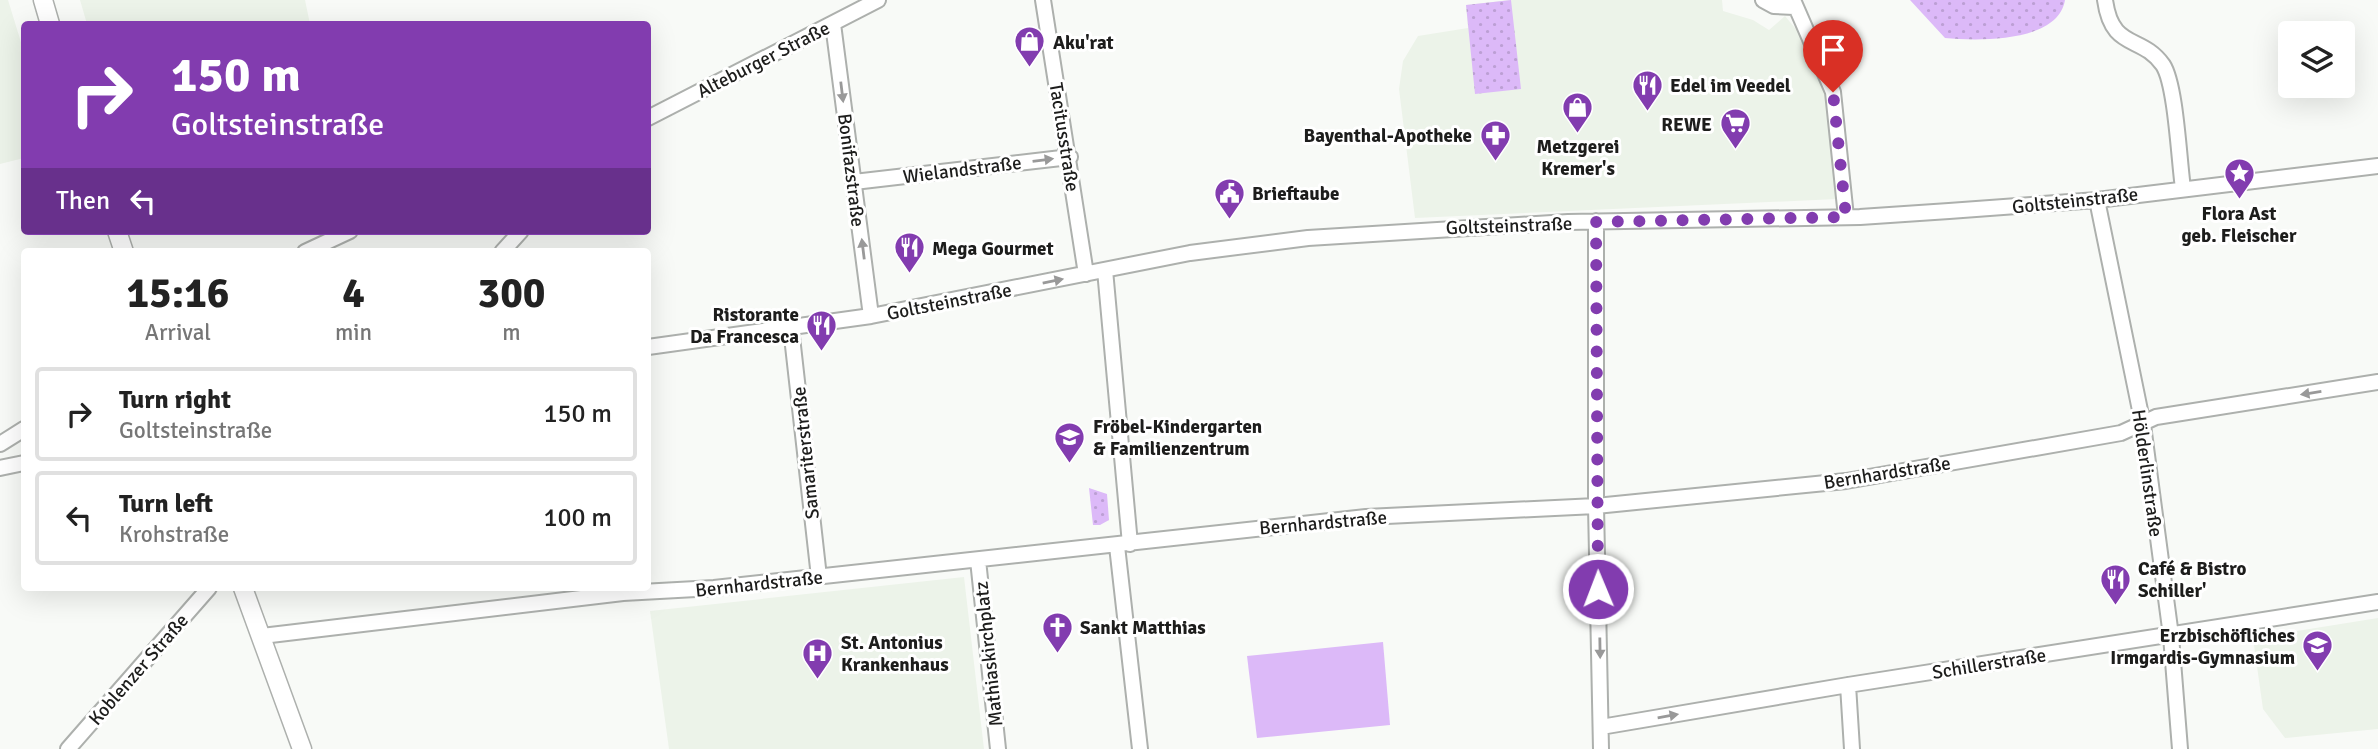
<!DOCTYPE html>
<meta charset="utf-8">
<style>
body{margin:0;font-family:Signika,sans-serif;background:#f2f2f2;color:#222;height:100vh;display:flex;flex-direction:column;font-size:26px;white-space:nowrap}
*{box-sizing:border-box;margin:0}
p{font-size:23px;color:#767676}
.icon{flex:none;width:38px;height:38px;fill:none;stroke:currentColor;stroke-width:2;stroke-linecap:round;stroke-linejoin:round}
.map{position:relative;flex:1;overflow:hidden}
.side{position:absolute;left:21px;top:248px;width:630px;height:343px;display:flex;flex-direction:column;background:#fff;border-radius:7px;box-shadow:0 7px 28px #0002}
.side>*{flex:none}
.top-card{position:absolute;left:21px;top:21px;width:630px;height:214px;border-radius:7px;box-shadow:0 7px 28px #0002;background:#823caf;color:#fff;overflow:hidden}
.controls{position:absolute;left:2278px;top:21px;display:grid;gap:14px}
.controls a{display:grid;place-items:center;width:77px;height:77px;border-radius:7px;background:#fff;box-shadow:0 7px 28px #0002;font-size:35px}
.pin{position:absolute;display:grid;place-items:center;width:60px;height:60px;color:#fff;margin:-72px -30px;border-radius:50% 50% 50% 0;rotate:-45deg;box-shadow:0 0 7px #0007}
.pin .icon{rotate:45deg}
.me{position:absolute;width:77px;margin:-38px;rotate:359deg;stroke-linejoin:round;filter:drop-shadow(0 0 5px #0008)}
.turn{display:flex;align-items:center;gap:24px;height:147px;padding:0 35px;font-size:32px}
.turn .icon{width:91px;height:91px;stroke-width:2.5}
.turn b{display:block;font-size:49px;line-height:60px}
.then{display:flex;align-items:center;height:66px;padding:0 35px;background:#0003;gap:14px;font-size:26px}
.eta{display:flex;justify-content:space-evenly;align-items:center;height:119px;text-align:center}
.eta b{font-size:42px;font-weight:700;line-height:49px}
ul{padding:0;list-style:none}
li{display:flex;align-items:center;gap:21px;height:94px;margin:0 14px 10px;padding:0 21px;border:4px solid #e0e0e0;border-radius:7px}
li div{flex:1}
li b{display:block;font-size:26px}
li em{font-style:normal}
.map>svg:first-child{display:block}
.built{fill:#ecf3e9}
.park{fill:url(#park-dots)}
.pitch{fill:#dcb9f8}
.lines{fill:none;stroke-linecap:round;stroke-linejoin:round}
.minor-casing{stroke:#adb0ad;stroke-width:18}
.tertiary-casing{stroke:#adb0ad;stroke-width:21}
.minor{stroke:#fff;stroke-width:14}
.tertiary{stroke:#fff;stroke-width:18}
.oneway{fill:#999}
.route{stroke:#823caf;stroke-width:12;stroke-dasharray:0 21.6}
.labels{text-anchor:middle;stroke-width:6;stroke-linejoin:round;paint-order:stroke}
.poi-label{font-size:19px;font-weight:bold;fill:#1d1d1c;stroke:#fff;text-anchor:start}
.street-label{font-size:19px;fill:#1d1d1c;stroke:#fff}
</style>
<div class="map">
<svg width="2378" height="749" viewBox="0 0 2378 749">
<defs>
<pattern id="park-dots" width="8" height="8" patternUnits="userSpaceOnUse" patternTransform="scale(1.75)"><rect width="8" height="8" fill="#dcb9f8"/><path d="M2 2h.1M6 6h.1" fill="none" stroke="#bc9fd4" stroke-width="1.8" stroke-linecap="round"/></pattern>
</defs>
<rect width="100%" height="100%" fill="#f8faf7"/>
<path class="built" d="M0 0H8L24 52V158L0 164Z
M80 0H305L310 24H87Z
M1511 0H1722L1723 11 1753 20 1769 30 1785 16 1800 34 1824 85 1830 108 1837 199 1415 218 1399 89 1403 61 1418 36 1468 28 1466 5Z
M964 577 984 749H669L650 611Z
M2378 618V729L2285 738 2263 709 2253 638Z"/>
<path class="park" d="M1511 0 1521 89 1475 94 1466 5Z
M1910 0H2065C2058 43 1978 41 1945 38Z
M1089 488 1107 494 1109 520 1100 525H1093Z"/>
<path class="pitch" d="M1383 642 1390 725 1257 738 1247 656Z"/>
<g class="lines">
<defs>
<path id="minor" d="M1043 0 1086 274
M1763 0 1774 6 1794 7
M1793 0 1833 92 1846 217
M2105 0C2112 51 2141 34 2163 65 2176 85 2179 161 2183 188
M833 24 871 316
M648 118 878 0
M854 182 1070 157
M2097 200 2143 425 2171 636 2180 749
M1596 221V506L1601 749
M305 252 350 231
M502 252 521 231
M1105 270 1130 544
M791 328 819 577
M648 347 871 316 1190 253 1308 238 1568 222 1860 217 1949 211 2097 200 2378 166
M0 444 24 429
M0 468 24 463
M1117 546 1140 749
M978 560 998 749
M262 636 623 593 714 588 1366 517 1596 506 1846 481 2121 433 2156 417 2378 382
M1848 685 1852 749
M1601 727 1848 685 2378 602
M68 749 209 588"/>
<path id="tertiary" d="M43 0 50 24
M117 231 124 252
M243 588 302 749"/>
</defs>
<use href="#minor" class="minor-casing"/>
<use href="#tertiary" class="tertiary-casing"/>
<use href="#minor" class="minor"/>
<use href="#tertiary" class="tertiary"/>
</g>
<defs><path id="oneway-solid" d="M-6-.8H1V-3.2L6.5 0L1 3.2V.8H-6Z" transform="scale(1.75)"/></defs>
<g class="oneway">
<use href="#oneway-solid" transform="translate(842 92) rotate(83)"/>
<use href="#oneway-solid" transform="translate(1043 160) rotate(-7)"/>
<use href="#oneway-solid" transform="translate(863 249) rotate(-97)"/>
<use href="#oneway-solid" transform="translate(1053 281) rotate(-11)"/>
<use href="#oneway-solid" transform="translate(2311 393) rotate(171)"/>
<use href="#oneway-solid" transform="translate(1600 648) rotate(89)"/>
<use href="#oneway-solid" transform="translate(1668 716) rotate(-10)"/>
</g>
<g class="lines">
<path class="route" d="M1598 589 1596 222 1846 217 1833 92"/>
</g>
<defs>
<symbol id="shop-pin" viewBox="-11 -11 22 30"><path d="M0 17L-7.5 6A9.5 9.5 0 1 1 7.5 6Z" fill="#823caf" stroke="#fff"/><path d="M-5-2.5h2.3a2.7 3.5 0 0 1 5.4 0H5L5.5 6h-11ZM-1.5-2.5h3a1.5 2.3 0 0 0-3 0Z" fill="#fff"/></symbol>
<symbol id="restaurant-pin" viewBox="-11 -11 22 30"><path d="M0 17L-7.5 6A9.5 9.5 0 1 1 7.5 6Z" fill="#823caf" stroke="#fff"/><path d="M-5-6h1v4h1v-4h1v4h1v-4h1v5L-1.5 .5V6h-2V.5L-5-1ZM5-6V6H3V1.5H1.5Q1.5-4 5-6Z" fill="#fff"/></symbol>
<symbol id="supermarket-pin" viewBox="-11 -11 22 30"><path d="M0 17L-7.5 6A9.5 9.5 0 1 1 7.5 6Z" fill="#823caf" stroke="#fff"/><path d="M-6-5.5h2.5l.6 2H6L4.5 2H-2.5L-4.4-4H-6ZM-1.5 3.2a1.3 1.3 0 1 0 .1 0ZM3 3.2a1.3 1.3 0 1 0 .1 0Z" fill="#fff"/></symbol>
<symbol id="pharmacy-pin" viewBox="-11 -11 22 30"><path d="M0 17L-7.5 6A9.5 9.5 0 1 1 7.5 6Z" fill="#823caf" stroke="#fff"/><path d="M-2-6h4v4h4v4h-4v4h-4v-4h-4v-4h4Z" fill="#fff"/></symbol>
<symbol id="sight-pin" viewBox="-11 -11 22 30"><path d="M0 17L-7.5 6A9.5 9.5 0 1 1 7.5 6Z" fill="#823caf" stroke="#fff"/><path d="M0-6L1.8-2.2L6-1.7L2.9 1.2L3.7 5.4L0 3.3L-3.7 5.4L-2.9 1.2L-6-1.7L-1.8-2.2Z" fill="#fff"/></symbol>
<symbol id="civic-pin" viewBox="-11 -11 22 30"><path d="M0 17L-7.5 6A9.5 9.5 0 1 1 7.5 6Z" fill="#823caf" stroke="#fff"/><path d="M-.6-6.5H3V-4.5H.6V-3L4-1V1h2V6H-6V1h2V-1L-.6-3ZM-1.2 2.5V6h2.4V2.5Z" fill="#fff"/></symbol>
<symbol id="school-pin" viewBox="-11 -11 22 30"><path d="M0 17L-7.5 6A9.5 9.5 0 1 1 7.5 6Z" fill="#823caf" stroke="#fff"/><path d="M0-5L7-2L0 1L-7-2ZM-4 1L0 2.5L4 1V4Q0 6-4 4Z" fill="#fff"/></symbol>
<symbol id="church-pin" viewBox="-11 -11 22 30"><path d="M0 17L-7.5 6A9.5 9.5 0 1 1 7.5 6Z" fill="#823caf" stroke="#fff"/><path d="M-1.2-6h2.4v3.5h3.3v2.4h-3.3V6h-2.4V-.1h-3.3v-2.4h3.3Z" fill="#fff"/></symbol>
<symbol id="hospital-pin" viewBox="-11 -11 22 30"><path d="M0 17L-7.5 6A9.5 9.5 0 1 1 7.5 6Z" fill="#823caf" stroke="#fff"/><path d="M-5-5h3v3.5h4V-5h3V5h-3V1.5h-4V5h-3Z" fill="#fff"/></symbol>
</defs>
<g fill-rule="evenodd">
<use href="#shop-pin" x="1012" y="24" width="35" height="47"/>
<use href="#restaurant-pin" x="1630" y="68" width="35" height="47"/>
<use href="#shop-pin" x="1560" y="90" width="35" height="47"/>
<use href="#supermarket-pin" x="1718" y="106" width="35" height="47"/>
<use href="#pharmacy-pin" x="1478" y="118" width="35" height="47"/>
<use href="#sight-pin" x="2222" y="156" width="35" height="47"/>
<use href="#civic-pin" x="1212" y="176" width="35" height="47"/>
<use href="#restaurant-pin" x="892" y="230" width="35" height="47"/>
<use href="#restaurant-pin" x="804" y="308" width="35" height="47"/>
<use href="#school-pin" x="1052" y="420" width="35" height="47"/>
<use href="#restaurant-pin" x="2098" y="562" width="35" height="47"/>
<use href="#church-pin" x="1040" y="610" width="35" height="47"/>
<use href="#school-pin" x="2300" y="628" width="35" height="47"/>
<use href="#hospital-pin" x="800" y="636" width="35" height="47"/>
</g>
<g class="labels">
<g class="poi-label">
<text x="1053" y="49">Aku'rat</text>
<text x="1670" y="92">Edel im Veedel</text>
<text x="1712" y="131" text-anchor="end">REWE</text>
<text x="1472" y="142" text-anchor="end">Bayenthal-Apotheke</text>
<text x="1578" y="153" text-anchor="middle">Metzgerei<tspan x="1578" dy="22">Kremer's</tspan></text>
<text x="1252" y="200">Brieftaube</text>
<text x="2239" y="220" text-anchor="middle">Flora Ast<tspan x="2239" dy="22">geb. Fleischer</tspan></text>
<text x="932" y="255">Mega Gourmet</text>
<text x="799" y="321" text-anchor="end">Ristorante<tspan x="799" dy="22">Da Francesca</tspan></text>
<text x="1093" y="433">Fröbel-Kindergarten<tspan x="1093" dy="22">&amp; Familienzentrum</tspan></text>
<text x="2138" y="575">Café &amp; Bistro<tspan x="2138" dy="22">Schiller'</tspan></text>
<text x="1080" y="634">Sankt Matthias</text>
<text x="2295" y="642" text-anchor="end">Erzbischöfliches<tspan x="2295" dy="22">Irmgardis-Gymnasium</tspan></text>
<text x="841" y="649">St. Antonius<tspan x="841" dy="22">Krankenhaus</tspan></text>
</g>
<g class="street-label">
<text transform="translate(763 59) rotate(-27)" y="7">Alteburger Straße</text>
<text transform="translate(1065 137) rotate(81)" y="7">Tacitusstraße</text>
<text transform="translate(962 169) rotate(-7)" y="7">Wielandstraße</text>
<text transform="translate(852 170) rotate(83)" y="7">Bonifazstraße</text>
<text transform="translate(2075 200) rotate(-6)" y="7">Goltsteinstraße</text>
<text transform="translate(1509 225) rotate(-2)" y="7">Goltsteinstraße</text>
<text transform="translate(949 301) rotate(-11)" y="7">Goltsteinstraße</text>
<text transform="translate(805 453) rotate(-96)" y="7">Samariterstraße</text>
<text transform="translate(1887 472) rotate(-9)" y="7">Bernhardstraße</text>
<text transform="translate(2148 473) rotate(82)" y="7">Hölderlinstraße</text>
<text transform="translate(1323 522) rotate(-5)" y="7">Bernhardstraße</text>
<text transform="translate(759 583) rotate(-6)" y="7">Bernhardstraße</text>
<text transform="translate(988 654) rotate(-96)" y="7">Mathiaskirchplatz</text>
<text transform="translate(1989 663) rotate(-9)" y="7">Schillerstraße</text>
<text transform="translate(138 669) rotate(-49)" y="7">Koblenzer Straße</text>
</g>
</g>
</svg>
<div class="controls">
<a><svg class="icon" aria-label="layers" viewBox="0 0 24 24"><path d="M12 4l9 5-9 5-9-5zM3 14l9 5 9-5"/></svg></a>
</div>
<div class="pin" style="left:1833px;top:92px;background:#d93025"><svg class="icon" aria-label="arrive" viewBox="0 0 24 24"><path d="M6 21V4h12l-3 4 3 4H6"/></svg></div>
<svg class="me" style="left:1598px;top:589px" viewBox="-20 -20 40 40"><circle r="17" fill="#823caf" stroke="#fff" stroke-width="3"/><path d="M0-11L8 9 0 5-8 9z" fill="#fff"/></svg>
<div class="top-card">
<div class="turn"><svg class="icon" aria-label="right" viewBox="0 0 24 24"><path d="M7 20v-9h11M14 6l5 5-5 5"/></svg><div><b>150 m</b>Goltsteinstraße</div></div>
<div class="then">Then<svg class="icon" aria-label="left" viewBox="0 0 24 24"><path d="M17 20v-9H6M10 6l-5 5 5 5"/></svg></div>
</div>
<section class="side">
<div class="eta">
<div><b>15:16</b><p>Arrival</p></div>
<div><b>4</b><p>min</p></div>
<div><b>300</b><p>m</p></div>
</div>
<ul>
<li><svg class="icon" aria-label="right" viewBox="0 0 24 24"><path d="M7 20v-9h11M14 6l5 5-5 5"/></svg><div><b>Turn right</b><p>Goltsteinstraße</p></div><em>150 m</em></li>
<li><svg class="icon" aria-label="left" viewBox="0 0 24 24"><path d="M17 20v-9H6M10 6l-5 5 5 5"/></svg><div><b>Turn left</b><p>Krohstraße</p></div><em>100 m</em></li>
</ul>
</section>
</div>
